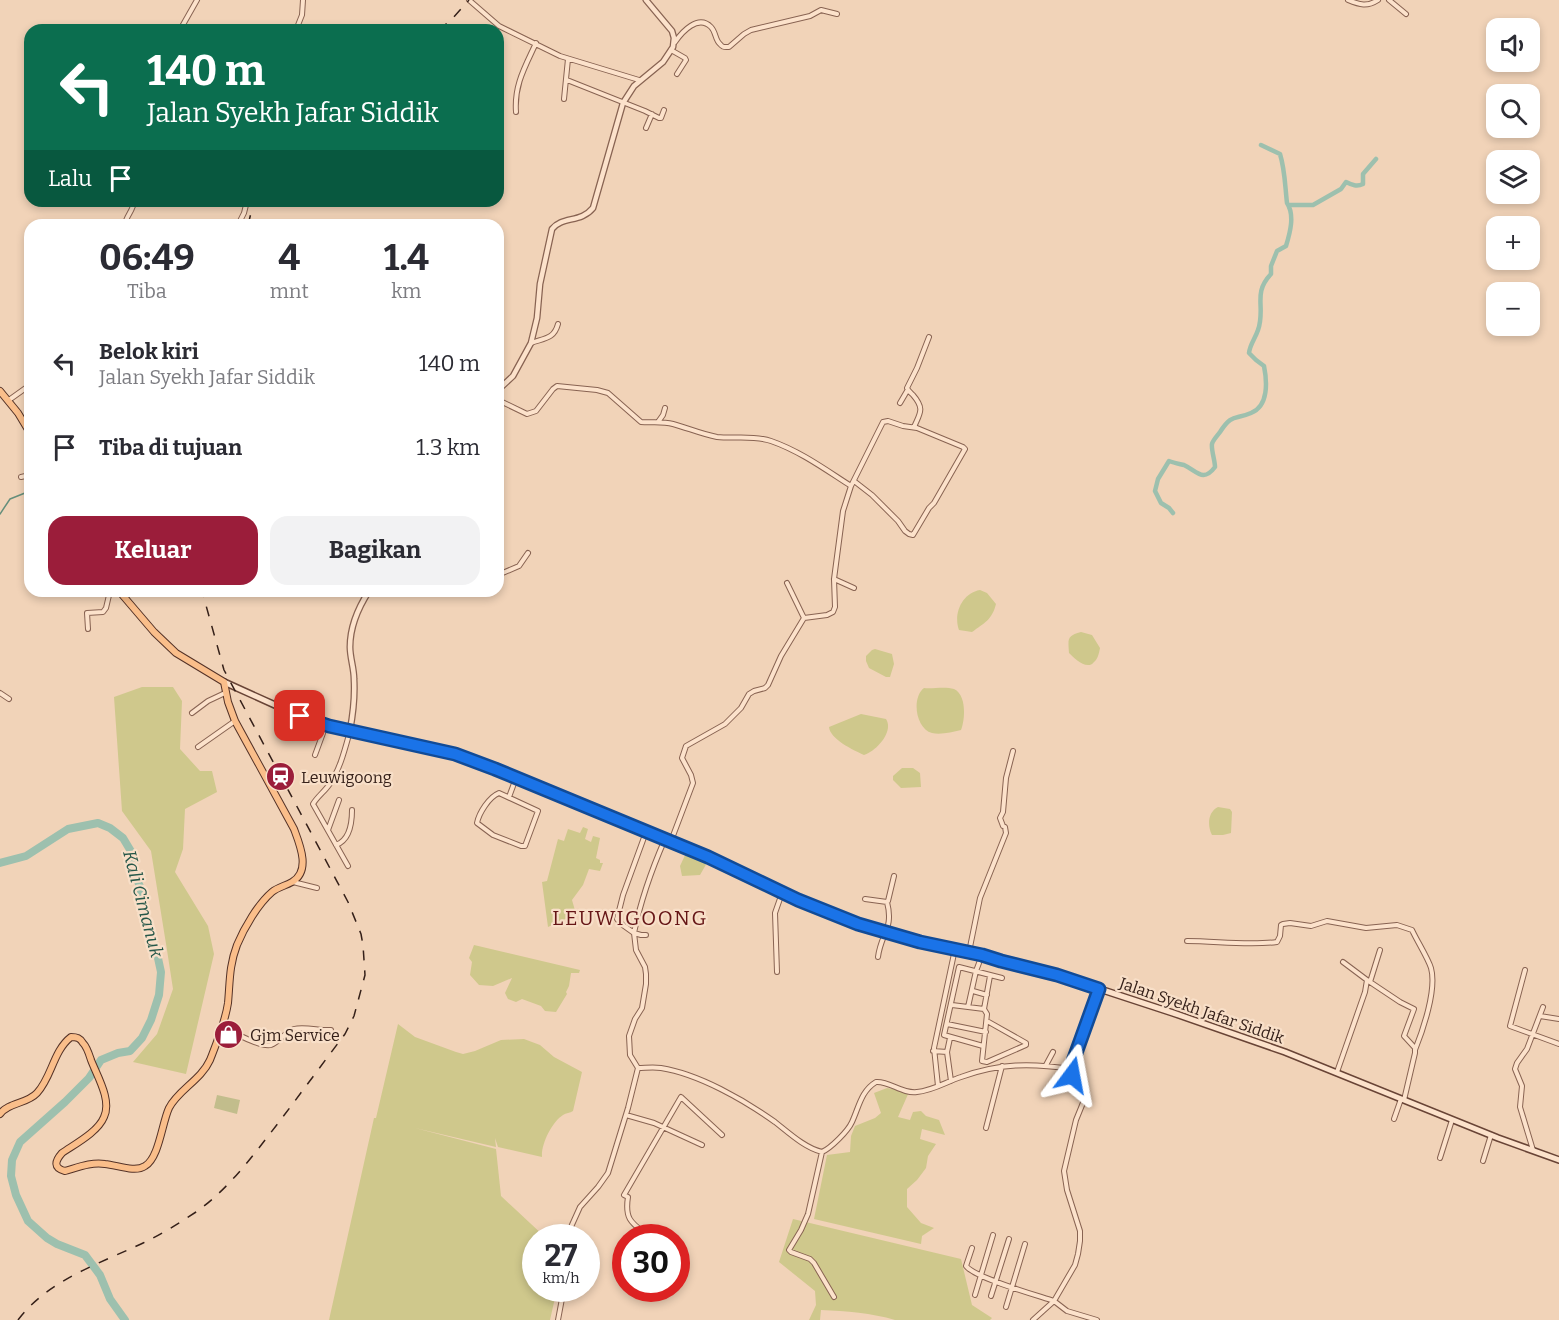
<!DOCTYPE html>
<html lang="id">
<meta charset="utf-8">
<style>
body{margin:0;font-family:Bitter,serif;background:#f2f2f3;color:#2b2b33;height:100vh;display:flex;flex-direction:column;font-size:22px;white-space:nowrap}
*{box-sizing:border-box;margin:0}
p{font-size:20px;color:#7c7c81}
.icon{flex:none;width:33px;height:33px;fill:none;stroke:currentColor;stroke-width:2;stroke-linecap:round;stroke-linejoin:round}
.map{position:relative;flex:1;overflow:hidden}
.panel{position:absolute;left:24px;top:219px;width:480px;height:378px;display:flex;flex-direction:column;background:#fff;border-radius:18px;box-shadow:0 3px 9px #0003}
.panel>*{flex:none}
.banner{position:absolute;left:24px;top:24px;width:480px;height:183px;border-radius:18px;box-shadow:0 3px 9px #0003;background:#0b6e4f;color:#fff;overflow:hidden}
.tools{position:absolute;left:1486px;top:18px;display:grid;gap:12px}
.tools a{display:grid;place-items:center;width:54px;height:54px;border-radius:12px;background:#fff;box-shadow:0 3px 9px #0003;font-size:30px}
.speed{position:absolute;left:522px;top:1224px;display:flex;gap:12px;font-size:30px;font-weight:700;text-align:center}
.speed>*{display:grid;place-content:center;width:78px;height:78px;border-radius:50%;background:#fff;box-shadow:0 3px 9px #0003;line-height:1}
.speed small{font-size:15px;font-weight:400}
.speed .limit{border:9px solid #d22;background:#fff;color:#111}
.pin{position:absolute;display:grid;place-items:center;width:51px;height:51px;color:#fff;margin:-26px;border-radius:12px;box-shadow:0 3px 9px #0006}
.me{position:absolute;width:66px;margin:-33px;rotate:13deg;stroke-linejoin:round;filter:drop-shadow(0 0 4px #0008)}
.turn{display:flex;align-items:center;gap:21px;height:126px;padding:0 24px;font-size:27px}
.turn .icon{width:78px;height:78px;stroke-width:2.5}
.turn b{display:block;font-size:42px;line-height:51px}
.then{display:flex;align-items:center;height:57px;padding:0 24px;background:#0003;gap:12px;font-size:22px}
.eta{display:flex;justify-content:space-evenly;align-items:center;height:102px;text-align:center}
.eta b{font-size:36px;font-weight:700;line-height:42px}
.action{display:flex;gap:12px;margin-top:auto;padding:12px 24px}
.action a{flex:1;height:69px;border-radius:18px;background:#9b1d3a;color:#fff;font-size:24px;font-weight:700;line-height:69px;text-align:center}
.action a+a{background:#f2f2f3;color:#2b2b33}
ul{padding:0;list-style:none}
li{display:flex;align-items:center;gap:18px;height:84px;padding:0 24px}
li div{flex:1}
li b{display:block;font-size:22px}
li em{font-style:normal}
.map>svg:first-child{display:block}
.green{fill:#cfc88c}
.cemetery{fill:#c2bd8c}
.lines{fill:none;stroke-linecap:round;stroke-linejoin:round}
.stream{stroke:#658e7b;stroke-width:1.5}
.canal{stroke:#9dc0ae;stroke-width:4.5}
.river{stroke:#9dc0ae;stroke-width:8}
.minor-casing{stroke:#886352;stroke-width:6}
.tertiary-casing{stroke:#886352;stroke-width:7}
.secondary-casing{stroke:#694436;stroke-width:8}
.primary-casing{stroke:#543227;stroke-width:8}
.minor{stroke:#fce2cb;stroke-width:4}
.tertiary{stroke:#fce2cb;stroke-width:4.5}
.secondary{stroke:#fce2cb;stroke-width:5}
.primary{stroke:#fabe8a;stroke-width:6}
.rail{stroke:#352019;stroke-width:1.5;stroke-dasharray:10 10;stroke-linecap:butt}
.route-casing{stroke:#114b97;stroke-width:15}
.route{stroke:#1a73e8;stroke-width:10}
.labels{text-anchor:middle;stroke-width:4.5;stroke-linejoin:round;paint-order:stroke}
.poi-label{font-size:16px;fill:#352019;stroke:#f8dfc8;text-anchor:start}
.street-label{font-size:16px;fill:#352019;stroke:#f8dfc8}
.water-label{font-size:18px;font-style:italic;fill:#265749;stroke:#f8dfc8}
.quarter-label{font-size:20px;letter-spacing:1.5px;fill:#651516;stroke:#f8dfc8}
</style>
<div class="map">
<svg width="1559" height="1320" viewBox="0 0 1559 1320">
<rect width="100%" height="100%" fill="#f1d3b8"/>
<path class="green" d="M980 590 987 593 996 604C992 620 984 623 972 632L959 630C953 614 962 593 980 590Z
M1081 632 1092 635 1100 648C1099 653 1098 659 1094 662 1087 671 1074 658 1069 653 1068 638 1067 636 1081 632Z
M875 649 892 654 894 664 890 677H886L869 668 866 661V656L872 650Z
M142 687H173L182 701 180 749 200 771H212L217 792 185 809 183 849 175 872 208 926 214 954 186 1074 133 1062 157 1034 173 989 167 950 151 851 122 811 114 697Z
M924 688C933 689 945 686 954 689 967 695 965 720 961 730 952 732 941 735 932 733 916 729 911 698 924 688Z
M861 714 886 719C894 731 877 751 864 755 853 750 830 739 829 727Z
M902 768H913L920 773 921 787 901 788 893 780V776Z
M1218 807 1230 809 1232 812 1231 833 1223 835H1212C1207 825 1208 812 1218 807Z
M583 827 588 829 585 839 591 842 593 836 600 838 596 858 600 860V863H603L600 871 589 869 583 885 572 900 576 914 548 927 542 882 547 881 558 839 564 841 568 829 580 833Z
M687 851 708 861 700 875 682 876 680 866Z
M474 945 580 970 579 973H571L569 986 566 992 567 994 556 1012 545 1011 541 1006 522 999 516 1002 508 999 505 993 512 978 493 986 479 985 470 975 472 962 469 958Z
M398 1024 415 1037 456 1052 463 1054 475 1051 501 1040 524 1039 540 1045 554 1057 582 1072 573 1111C570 1113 566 1113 563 1115 552 1122 541 1144 542 1157L498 1147 495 1138 496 1147 415 1128 496 1149 501 1196 545 1237 536 1238V1288L557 1289 550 1320H329L374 1118H376Z
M887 1088 909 1092 898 1117 910 1120 913 1112 921 1111 926 1116 939 1120 945 1135 922 1129 920 1139 936 1144 928 1156 926 1168 917 1180 907 1189V1207L921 1223 934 1228 922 1236 921 1244 814 1219 827 1155 850 1152 851 1136 855 1126 875 1118 881 1113 874 1093Z
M793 1219 961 1259 972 1305 992 1318 990 1320H895C872 1313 846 1311 821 1310L820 1320H809L816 1305 815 1291 779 1262Z"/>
<path class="cemetery" d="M217 1095 240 1100 237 1114 214 1108Z"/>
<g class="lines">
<path class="stream" d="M0 514 10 499 30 491"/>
<path class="canal" d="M1289 205H1313L1341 189 1346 182C1352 185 1357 187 1363 184V174L1376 159
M1173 513 1169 508 1161 503 1155 491 1158 479 1169 461C1174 463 1180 464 1184 465 1197 471 1203 483 1215 467 1215 461 1211 449 1212 444 1213 440 1218 435 1220 432 1232 413 1235 420 1251 413 1269 406 1267 381 1264 366L1256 360 1249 353C1250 344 1255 339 1258 330 1266 307 1252 294 1271 274V266L1277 251 1286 246C1290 233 1295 215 1287 203 1285 186 1285 170 1280 154L1261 145"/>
<path class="river" d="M0 863 26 856 68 829 98 823 110 828 123 838 132 853 134 869 140 887 144 913 156 949 161 972 159 995 151 1020 142 1038 130 1051 118 1053 101 1060 89 1078 65 1102 20 1142 12 1160 11 1176 16 1195 28 1221 47 1238 57 1244 85 1255 100 1275 110 1299 125 1320"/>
<defs>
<path id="minor" d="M469 0 499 26 560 56 639 80
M1348 0C1360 5 1367 7 1378 0
M1389 0 1406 14
M180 30 197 0
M296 30 302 15 303 0
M675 42C682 32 698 14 711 27 716 32 715 40 720 44 723 48 725 47 729 47L744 34 751 30 810 16 821 10 837 14
M671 50 685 58 686 60 677 74
M567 80 645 111 659 118H661L664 110
M564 99 568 59
M516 112C514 85 525 67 536 43
M646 128 652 114
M125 225C125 217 134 210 134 201
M238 225 244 213 247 201
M531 343C545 338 554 339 558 324
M9 400 30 385
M498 400 527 414 536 411 553 389 557 386 597 390 608 393 641 422C651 423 662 421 673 424 688 428 701 434 717 437 735 439 754 435 771 441 800 451 826 470 851 486
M900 403 907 391
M658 422 663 415 665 408
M914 427C920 413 925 409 913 395 911 393 908 391 907 388L917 368 929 337
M21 477 30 475
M498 575 519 566 528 553
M834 579 854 588
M787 583 804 618
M88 629 87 613 103 612 106 608 110 591
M0 693 9 699
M192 713 208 701 225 693
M198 747 235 721
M315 755 326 725
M499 793 538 811 525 846H521L493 835 477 823C479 813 489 797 499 793Z
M509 797 516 778
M328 830 339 800
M671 841 693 783 691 775 682 758 686 746 725 724 741 708 749 694 754 691 765 688 768 685 781 656 804 618 827 615 833 612 835 607 834 579 843 511 851 486 883 422 888 421 903 426 917 428 963 447 965 449 934 503 929 508 913 535 909 534 905 531 898 521 872 495 854 481
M336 845C350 840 352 823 352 810
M348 866 313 804C317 797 324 792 329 785 340 770 345 749 350 731
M293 882 317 888
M865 899 887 902C894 929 881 933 878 957
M888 901 894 876
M646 935H641L634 933C641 899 651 871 665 839
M1187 941C1216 941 1248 946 1277 942L1280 936 1281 925 1283 924 1290 923 1311 926 1327 921 1366 928 1397 925 1412 930C1417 941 1428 958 1431 968 1437 989 1423 1030 1415 1050
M969 952 980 898 1006 833 1005 827 1003 826 1000 818 1003 812 1006 778 1013 751
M982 955 976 971 968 1007 984 1009 987 1014 982 1061 987 1062 1026 1045V1043L987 1021
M1343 962 1367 980
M1525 970 1510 1026 1559 1044
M777 972 775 913 782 893
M1370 982 1380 950
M973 991 987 995
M952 1005 968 1007
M984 1009 990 976
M1540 1016 1559 1019
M947 1024 986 1032
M223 1027C233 1032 261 1048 271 1045 279 1042 285 1032 294 1029 304 1026 321 1031 331 1030
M983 1046 944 1035 959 967 1002 978
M933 1051 947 1052 951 1081
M947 1052 950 1038
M1046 1065 1053 1052
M638 1068C645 1068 653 1067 661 1068 699 1074 744 1100 775 1122 789 1133 805 1148 822 1152 831 1148 848 1131 852 1122 859 1107 861 1091 876 1082 890 1081 902 1094 917 1092 932 1091 946 1082 961 1077 999 1063 1032 1063 1071 1069
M1337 1072 1365 992 1367 980 1400 1002 1414 1009 1404 1036 1415 1048V1053L1404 1100
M938 1086 934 1048 955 949
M626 1115 654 1123 702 1145
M1394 1119 1401 1099
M986 1128 1002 1066
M1533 1150 1520 1107 1522 1086 1515 1069 1517 1063 1527 1049 1543 1007
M822 1152 808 1214 801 1230 789 1250 791 1252 810 1259 814 1263 834 1297
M1440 1158 1452 1120
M1483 1161 1491 1135
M566 1238 580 1207 598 1187 608 1173 628 1108 638 1068 630 1055 629 1036 635 1019 642 1008 646 984V974L645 967 636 950 634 933 620 923 617 919 623 895 646 832
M651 1238C634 1224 624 1222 628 1197L624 1195 681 1097 722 1135
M972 1248 966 1266C975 1278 1036 1295 1054 1301L1033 1320
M975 1295 993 1235
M991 1296 1009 1239
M1006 1307 1025 1244
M558 1320 564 1288
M1097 1320 1067 1311 1054 1301 1075 1265 1078 1254 1080 1241V1231L1067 1190 1064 1171 1076 1120 1087 1093 1085 1088 1072 1075 1071 1069 1099 989"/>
<path id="tertiary" d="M498 390 513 376 531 343 537 318 540 284 552 229C562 216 581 223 593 208L623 103 634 86 663 62 673 47 674 38 672 31 646 0
M350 730C353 714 355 696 354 679 354 668 350 658 350 647 350 626 358 608 369 591"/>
<path id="secondary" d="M224 682 286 710 329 726 436 749 455 754 495 769 708 857 798 900 858 924 920 942 982 955 1001 961 1057 975 1173 1013 1285 1052 1498 1138 1559 1160"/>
<path id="primary" d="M0 391 18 413 30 433
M0 1114C9 1102 27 1104 37 1093 52 1077 53 1051 71 1037 77 1037 80 1038 83 1043 87 1047 89 1054 91 1060 97 1076 112 1100 104 1117 98 1132 75 1144 62 1153 55 1161 53 1168 65 1171 79 1167 91 1162 105 1164 117 1165 135 1173 145 1166 159 1158 162 1123 169 1108 178 1090 201 1080 210 1060 217 1042 225 1023 228 1003 230 982 229 966 237 945 244 928 258 904 272 892 278 887 285 886 292 882 311 871 300 845 294 829L235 721 228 702 224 682 176 653 154 632 119 591"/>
</defs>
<use href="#minor" class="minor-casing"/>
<use href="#tertiary" class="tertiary-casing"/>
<use href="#secondary" class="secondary-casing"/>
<use href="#primary" class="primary-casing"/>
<use href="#minor" class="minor"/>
<use href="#tertiary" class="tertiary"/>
<use href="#secondary" class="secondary"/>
<use href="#primary" class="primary"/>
<path class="rail" d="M439 30 453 18 469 0
M248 225 254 201
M18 1320C47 1281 98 1264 141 1244 160 1235 178 1224 196 1212 230 1188 254 1154 279 1122 301 1093 323 1063 345 1034L354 1016 365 975 363 945 361 934 348 902 224 670 202 591"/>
</g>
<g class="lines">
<defs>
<path id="route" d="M300 716 329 726 455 754 495 769 708 857 798 900 858 924 920 942 982 955 1001 961 1057 975 1099 989 1072 1064 1071 1069 1072 1075"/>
</defs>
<use href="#route" class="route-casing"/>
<use href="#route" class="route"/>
</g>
<defs>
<symbol id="station-disc" viewBox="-11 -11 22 22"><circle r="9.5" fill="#9b1d3a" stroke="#f8dfc8"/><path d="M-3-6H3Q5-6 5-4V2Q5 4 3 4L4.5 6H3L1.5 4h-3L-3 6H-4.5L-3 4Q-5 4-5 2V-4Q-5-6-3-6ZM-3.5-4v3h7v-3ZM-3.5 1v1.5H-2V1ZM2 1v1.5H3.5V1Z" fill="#fff"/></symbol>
<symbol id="shop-disc" viewBox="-11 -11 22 22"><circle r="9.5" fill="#9b1d3a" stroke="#f8dfc8"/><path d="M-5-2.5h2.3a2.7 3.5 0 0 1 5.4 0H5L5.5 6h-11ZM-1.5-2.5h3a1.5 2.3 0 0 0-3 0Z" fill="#fff"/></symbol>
</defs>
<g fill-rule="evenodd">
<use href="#station-disc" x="264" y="760" width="33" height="33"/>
<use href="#shop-disc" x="212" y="1018" width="33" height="33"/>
</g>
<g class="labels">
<g class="poi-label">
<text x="301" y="783">Leuwigoong</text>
<text x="250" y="1041">Gjm Service</text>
</g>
<g class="street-label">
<text transform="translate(1202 1010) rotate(19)" y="6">Jalan Syekh Jafar Siddik</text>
</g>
<g class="water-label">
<text transform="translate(143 904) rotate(75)" y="6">Kali Cimanuk</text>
</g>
<g class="quarter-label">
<text x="630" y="925">LEUWIGOONG</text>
</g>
</g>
</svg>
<div class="tools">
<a><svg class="icon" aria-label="sound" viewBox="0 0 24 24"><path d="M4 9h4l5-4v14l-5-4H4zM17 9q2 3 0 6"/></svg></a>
<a><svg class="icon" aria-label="search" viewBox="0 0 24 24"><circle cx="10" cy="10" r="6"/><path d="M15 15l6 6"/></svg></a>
<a><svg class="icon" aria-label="layers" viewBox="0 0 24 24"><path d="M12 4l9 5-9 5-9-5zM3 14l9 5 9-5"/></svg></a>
<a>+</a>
<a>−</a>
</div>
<div class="speed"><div>27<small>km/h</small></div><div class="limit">30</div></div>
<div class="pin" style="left:300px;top:716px;background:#d93025"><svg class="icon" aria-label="arrive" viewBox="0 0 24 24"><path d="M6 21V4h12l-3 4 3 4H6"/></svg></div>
<svg class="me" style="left:1072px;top:1075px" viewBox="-20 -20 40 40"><path d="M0-17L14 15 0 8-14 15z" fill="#1a73e8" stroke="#fff" stroke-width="4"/></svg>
<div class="banner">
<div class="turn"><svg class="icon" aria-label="left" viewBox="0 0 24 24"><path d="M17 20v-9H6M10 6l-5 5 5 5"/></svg><div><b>140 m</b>Jalan Syekh Jafar Siddik</div></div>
<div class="then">Lalu<svg class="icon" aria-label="arrive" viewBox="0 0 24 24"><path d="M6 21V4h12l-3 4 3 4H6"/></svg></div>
</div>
<section class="panel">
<div class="eta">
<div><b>06:49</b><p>Tiba</p></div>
<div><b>4</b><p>mnt</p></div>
<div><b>1.4</b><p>km</p></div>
</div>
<ul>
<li><svg class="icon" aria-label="left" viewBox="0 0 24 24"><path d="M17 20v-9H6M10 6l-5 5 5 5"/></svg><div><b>Belok kiri</b><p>Jalan Syekh Jafar Siddik</p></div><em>140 m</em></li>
<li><svg class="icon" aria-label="arrive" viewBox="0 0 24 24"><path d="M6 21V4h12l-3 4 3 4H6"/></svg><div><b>Tiba di tujuan</b></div><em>1.3 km</em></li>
</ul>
<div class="action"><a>Keluar</a><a>Bagikan</a></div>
</section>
</div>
